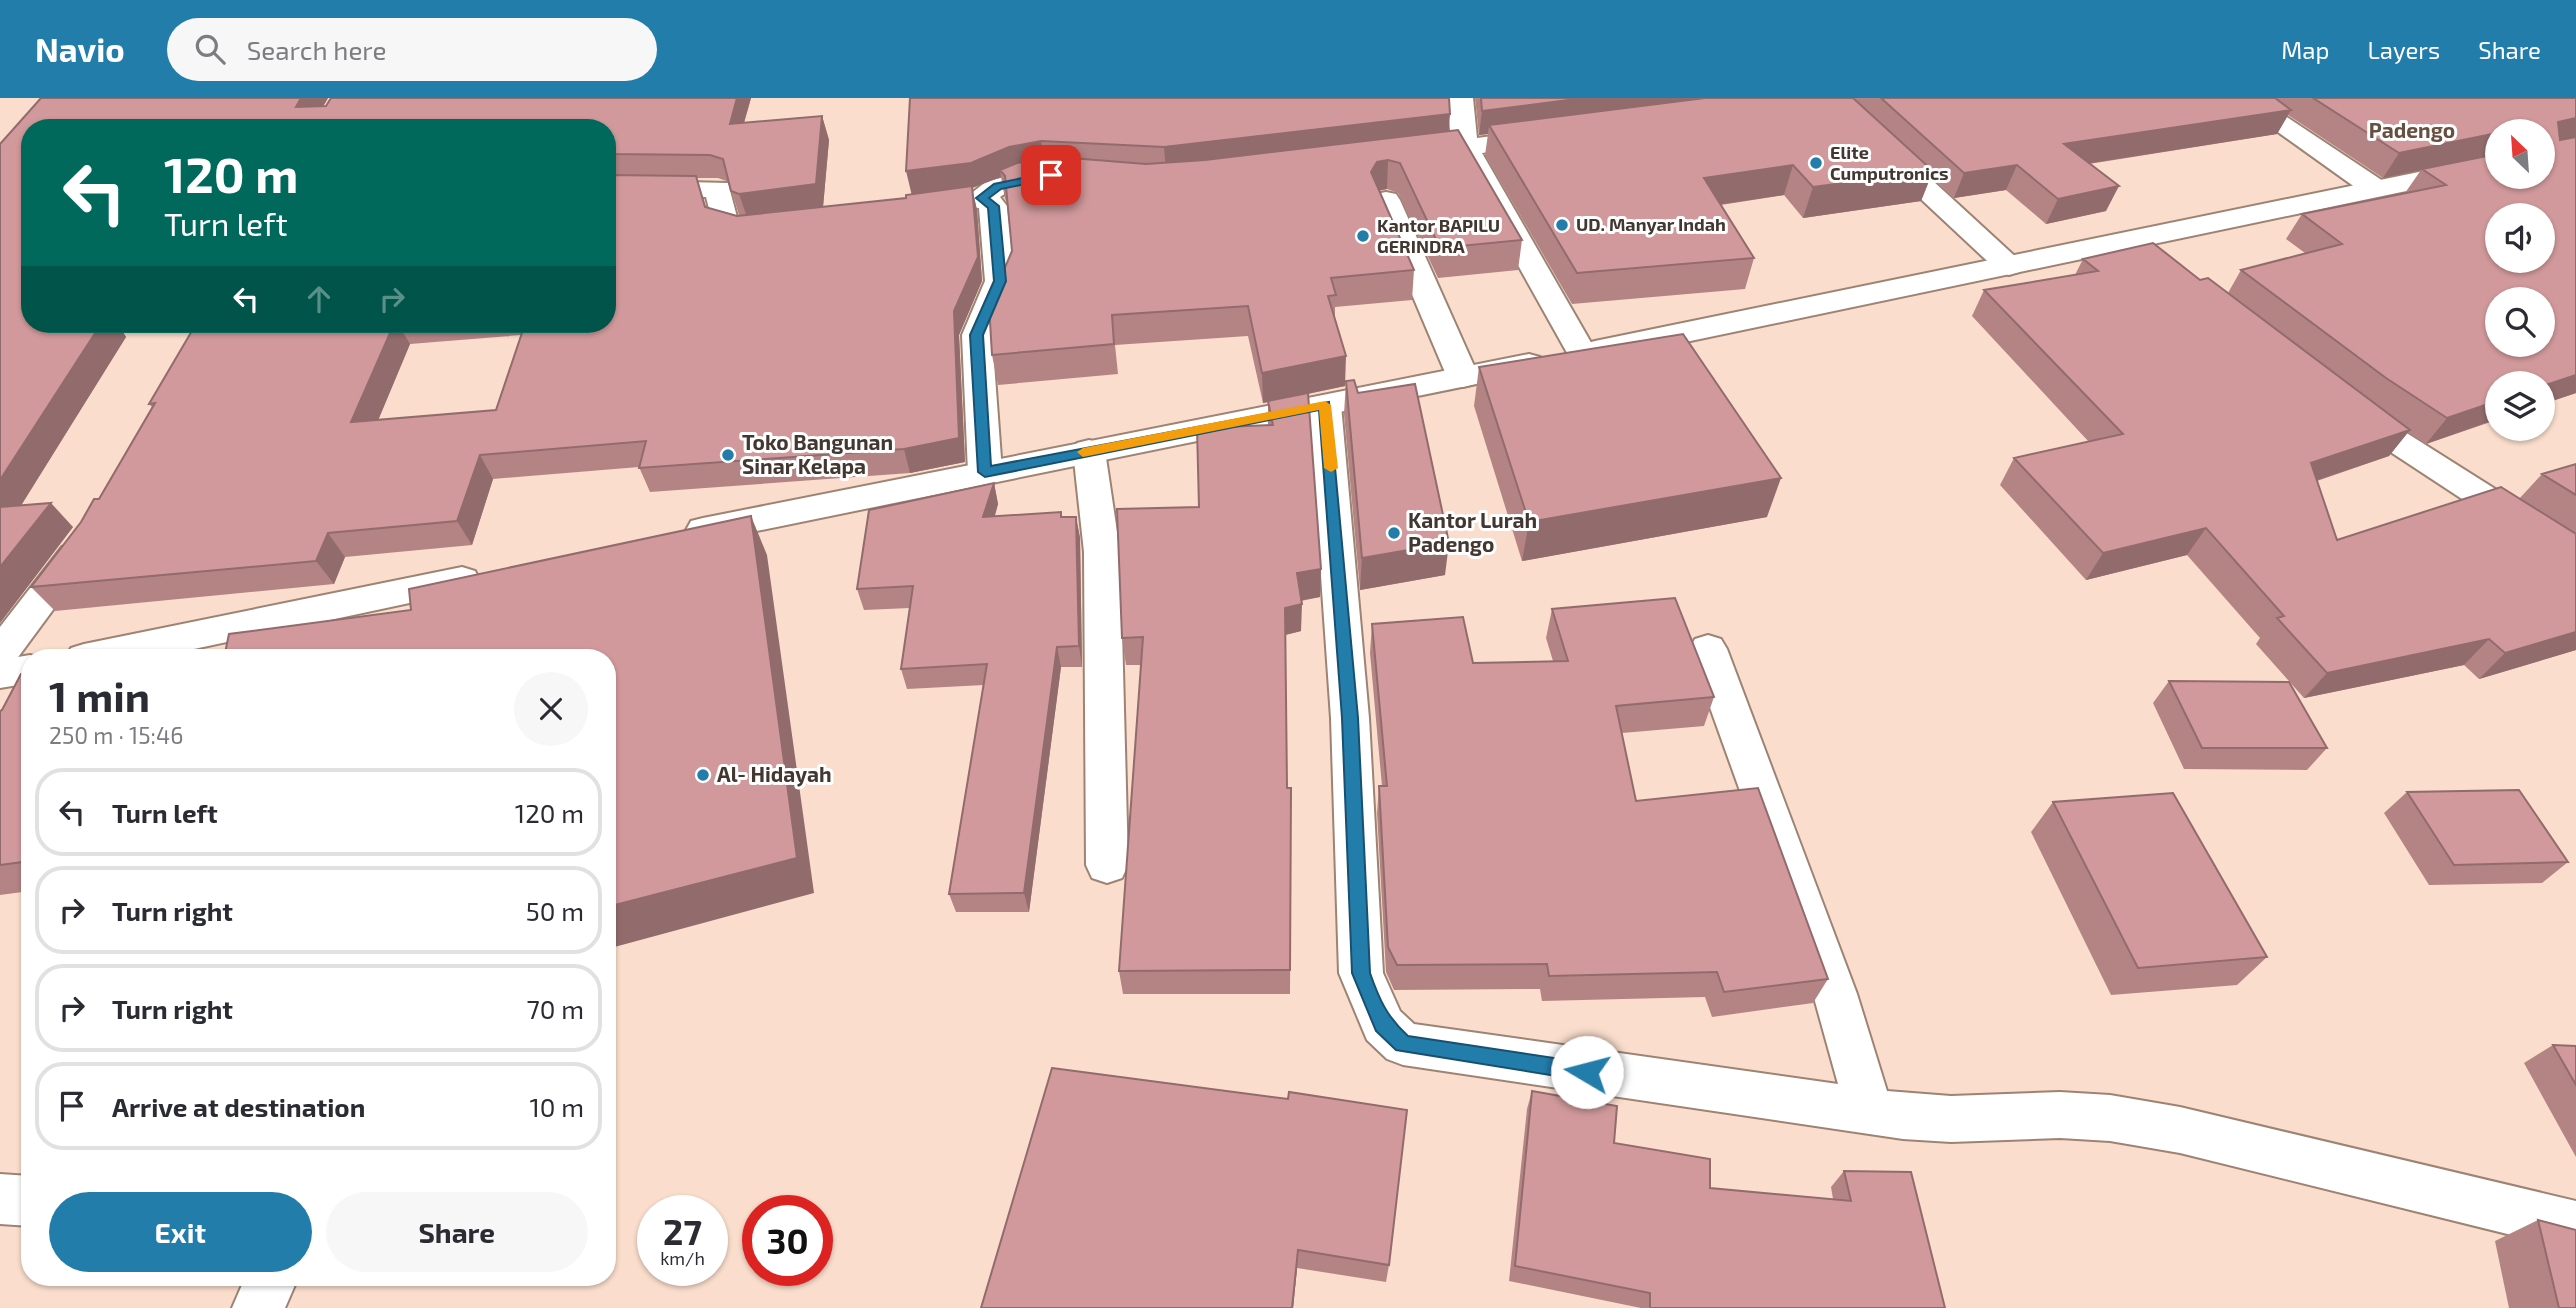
<!DOCTYPE html>
<meta charset="utf-8">
<style>
body{margin:0;font-family:"Exo 2",sans-serif;background:#f7f7f7;color:#2b2b33;height:100vh;display:flex;flex-direction:column;font-size:26px;white-space:nowrap}
*{box-sizing:border-box;margin:0}
p{font-size:23px;color:#7c7c81}
.icon{flex:none;width:38px;height:38px;fill:none;stroke:currentColor;stroke-width:2;stroke-linecap:round;stroke-linejoin:round}
.map{position:relative;flex:1;overflow:hidden}
.panel{position:absolute;left:21px;top:551px;width:595px;height:637px;display:flex;flex-direction:column;background:#fff;border-radius:28px;box-shadow:0 2px 5px #0004}
.panel>*{flex:none}
.hud{position:absolute;left:21px;top:21px;width:595px;height:214px;border-radius:28px;box-shadow:0 2px 5px #0004;background:#00695c;color:#fff;overflow:hidden}
.needle{width:46px;rotate:335deg}
.controls{position:absolute;left:2485px;top:21px;display:grid;gap:14px}
.controls a{display:grid;place-items:center;width:70px;height:70px;border-radius:50%;background:#fff;box-shadow:0 2px 5px #0004;font-size:35px}
.speed{position:absolute;left:637px;top:1097px;display:flex;gap:14px;font-size:35px;font-weight:700;text-align:center}
.speed>*{display:grid;place-content:center;width:91px;height:91px;border-radius:50%;background:#fff;box-shadow:0 2px 5px #0004;line-height:1}
.speed small{font-size:18px;font-weight:400}
.speed .limit{border:10px solid #d22;background:#fff;color:#111}
.pin{position:absolute;display:grid;place-items:center;width:60px;height:60px;color:#fff;margin:-30px;border-radius:14px;box-shadow:0 4px 10px #0006}
.me{position:absolute;width:77px;margin:-38px;rotate:278deg;stroke-linejoin:round;filter:drop-shadow(0 0 5px #0008)}
.turn{display:flex;align-items:center;gap:24px;height:147px;padding:0 28px;font-size:32px}
.turn .icon{width:91px;height:91px;stroke-width:2.5}
.turn b{display:block;font-size:49px;line-height:60px}
.lanes{display:flex;align-items:center;height:66px;padding:0 28px;background:#0003;justify-content:center;gap:35px;direction:ltr}
.lanes .off{opacity:.35}
.round{display:grid;place-items:center;flex:none;width:74px;height:74px;border-radius:37px;background:#f7f7f7}
.headline{display:flex;align-items:center;justify-content:space-between;height:119px;padding:0 28px}
h1{font-size:42px;font-weight:700;line-height:52px}
.primary-button{display:flex;gap:14px;margin-top:auto;padding:14px 28px}
.primary-button a{flex:1;height:80px;border-radius:42px;background:#237dab;color:#fff;font-size:28px;font-weight:700;line-height:80px;text-align:center}
.primary-button a+a{background:#f7f7f7;color:#2b2b33}
ul{padding:0;list-style:none}
li{display:flex;align-items:center;gap:21px;height:88px;margin:0 14px 10px;padding:0 14px;border:4px solid #e1e1e2;border-radius:28px}
li div{flex:1}
li b{display:block;font-size:26px}
li em{font-style:normal}
header{display:flex;align-items:center;gap:42px;box-sizing:border-box;height:98px;padding:0 35px;background:#237dab;color:#fff}
header strong{font-size:33px}
nav{display:flex;gap:38px;margin-inline-start:auto;font-size:24px}
.search{width:490px;height:63px;background:#f7f7f7;display:flex;align-items:center;gap:18px;box-sizing:border-box;padding:0 24px;border-radius:38px;color:#7c7c81;font-size:26px}
.map>svg:first-child{display:block}
.lines{fill:none;stroke-linecap:round;stroke-linejoin:round}
.street-casing{stroke:#9d8374;stroke-width:4}
.secondary-casing{stroke:#9d8374;stroke-width:4}
.street{fill:#fff;fill-rule:evenodd}
.secondary{fill:#fff;fill-rule:evenodd}
.wall{fill:#b48485;fill-rule:evenodd}
.shaded-wall{fill:#926b6c}
.building{fill:#d1999b;stroke:#926b6c;stroke-width:2;fill-rule:evenodd}
.route{fill:#237dab;stroke:#17516f;stroke-width:2}
.slow{fill:#f59e0b}
.poi-dot{fill:#237dab;stroke:#fff;stroke-width:2.5}
.labels{text-anchor:middle;stroke-width:6;stroke-linejoin:round;paint-order:stroke}
.far-poi-label{font-size:18px;font-weight:bold;fill:#423731;stroke:#fff;text-anchor:start}
.far-quarter-label{font-size:21px;font-weight:bold;fill:#674f41;stroke:#fff}
.poi-label{font-size:21px;font-weight:bold;fill:#423731;stroke:#fff;text-anchor:start}
</style>
<header>
<strong>Navio</strong>
<div class="search"><svg class="icon" aria-label="search" viewBox="0 0 24 24"><circle cx="10" cy="10" r="6"/><path d="M15 15l6 6"/></svg>Search here</div>
<nav><a>Map</a><a>Layers</a><a>Share</a></nav>
</header>
<div class="map">
<svg width="2576" height="1210" viewBox="0 0 2576 1210">
<rect width="100%" height="100%" fill="#faddcc"/>
<g class="lines">
<defs>
<path id="street" d="M1447 0H1473L1477 40 1539 32 1548 34 1552 40 1548 46 1539 48 1482 55 1597 255 1593 262 1582 265 1571 262 1457 58 1418 63 1409 61 1405 55 1409 49 1451 43Z
M2258 0 2386 85 2390 91 2386 97H2366L2247 12 2243 7 2247 2Z
M1887 47 1896 49 2019 162 2023 168 2019 174 2009 177 1999 174 1878 61 1874 55 1878 49Z
M1052 69 1061 71 1065 77 1061 83 1006 95 1000 99 1007 108 1015 183 992 237 1002 374 997 382 985 385 973 382 968 374 962 237 985 183 979 110 949 108 945 102 949 96 973 94 987 83Z
M607 82 728 85 737 119C750 123 761 120 774 123L778 129 774 135C751 141 736 137 714 130L706 99 607 98Z
M1386 94 1396 96 1400 102 1479 279 1474 286 1463 289 1452 286 1447 279 1372 102 1376 96Z
M1325 297 1336 300 1341 307 1369 620 1383 875 1400 913 1414 926 1838 986 1813 896 1689 551 1695 541 1708 537 1721 541 1727 551 1857 896 1887 993 1951 998 2060 994 2110 997 2180 1009 2576 1103V1153L2180 1055 2110 1043 2060 1040 1951 1044 1903 1041 1403 967 1387 961 1367 942 1339 875 1331 620 1309 307 1314 300Z
M2356 307 2367 310 2576 442V472L2564 468 2345 324 2340 317 2345 310Z
M1089 342 1101 345 1105 353 1120 454 1128 767 1122 780 1107 785 1092 780 1086 767 1084 454 1073 353 1077 345Z
M74 445 86 449 92 458 86 467 13 566 0 570V529L62 449Z
M0 1076 30 1078V1128L0 1126Z
M245 1180H298L285 1210H232Z"/>
<path id="secondary" d="M2497 58V74L1595 263 1584 260 1580 253 1584 246 1595 243Z
M1529 256 1540 259 1545 266 1540 273 703 444 691 441 686 432 691 423 703 420Z
M462 469 475 473 480 482 475 491 152 560H65L71 550 84 546Z
M30 557 41 560H30V585L0 590V562Z"/>
</defs>
<use href="#street" class="street-casing"/>
<use href="#secondary" class="secondary-casing"/>
<use href="#street" class="street"/>
<use href="#secondary" class="secondary"/>
</g>
<path class="wall" d="M41 0H328L323 8H326L331 0H751L744 25 822 18 829 42 823 109 906 100 912 96 910 0 1449 33 1522 142 1518 172 1438 180 1398 95 1387 91 1379 93 1414 172 1412 202 1335 209V221L1345 288 1308 296 1320 499 1301 503V533L1285 537 1287 690H1291L1290 896H1123L1119 873 1141 567H1126L1122 540 1199 409 1268 327V304L1263 305 1248 238 1115 247 1118 276 998 287 992 257 1012 153 1007 104 1005 101 1001 79 972 90 977 112 982 183 959 237 965 364 910 375 650 394 639 369 493 381 472 447 345 459 334 486 55 513 31 489 99 401 152 309 149 306 196 226H607V30H30V226H124L121 231 126 239 21 407 73 429 0 525V46ZM696 80H718L729 84 739 117H741L737 118 706 109ZM521 237 496 312 378 322 410 246Z
M1475 0H2576V295L2426 346 2408 334 2389 358 2317 383 2337 442 2519 401 2542 376 2576 366V552L2479 581 2464 567 2304 600 2256 546 2260 540 2187 457 2086 482 2000 387 2014 360 2089 344 1972 218 1984 192 2075 177 2083 161 2200 182 2228 195 2241 172 2305 155 2286 141 2302 116 2405 95 2421 72 2383 80 2288 17 2277 36 2089 66 2106 113 2046 126 2006 92 1954 100 1931 78 1921 103 1803 120 1784 97 1721 107 1754 160 1745 191 1572 206 1485 57 1488 36 1479 37ZM2497 33H2543L2497 79Z
M1479 269 1767 419 1522 463 1474 308Z
M1346 283 1358 295 1445 477 1360 492 1344 316Z
M994 385 998 406 995 418 1076 419 1080 440 1082 569H1061L1029 814H956L949 796 984 587 907 591 901 571 910 510 864 512 857 491Z
M1552 511 1714 599 1704 628 1622 635 1636 703 1828 881 1813 905 1712 919 1705 899 1542 903 1540 891 1394 892 1386 874 1377 715 1379 688H1382L1370 555 1372 526 1473 565 1553 563 1546 540Z
M30 575V793L0 797V613L2 612Z
M2169 583 2327 650 2307 672 2184 671 2153 605Z
M2407 694 2568 764 2542 785 2429 787 2384 715Z
M2053 704 2267 859 2237 887 2111 897 2031 734Z
M2553 947 2576 948V1059L2524 965Z
M1532 993 1614 1045 1710 1090 1833 1101 1831 1089 1844 1073 1945 1210H1641L1509 1183 1527 1011Z
M1288 1001 1389 1167 1386 1184 1297 1170 1293 1210H981Z
M2538 1122 2576 1210H2509L2495 1143Z"/>
<path class="shaded-wall" d="M301 0H328L311 30 296 9Z
M737 0H751L737 49 730 26Z
M1584 0H1775L1489 27 1488 36 1479 37 1482 13Z
M2291 12 2277 36 2053 71 2064 46Z
M1450 16 1448 41 1166 73 1164 49Z
M822 18 829 42 823 109 747 119 739 96Z
M2576 20V40L2543 48 2558 24Z
M2497 35V56L2383 80 2399 55Z
M1041 43 1045 67 1000 72 1001 79 972 90 977 112 982 183 959 237 965 364 910 375 904 351 912 98 906 73 1009 49Z
M1388 62 1387 91 1375 93 1371 74 1377 64Z
M1793 67 1784 97 1696 110 1704 80Z
M2017 67 2006 92 1954 100 1964 75Z
M1933 73 1921 103 1803 120 1813 89Z
M2119 88 2106 113 2046 126 2058 101Z
M101 226H124L121 231 126 239 4 435 0 430V382Z
M394 226H398L410 246 367 349 351 324Z
M1346 258 1345 288 1263 305 1262 275Z
M2576 277V295L2543 306V288Z
M2497 303V321L2426 346 2447 320Z
M2410 332 2389 358 2291 391 2311 365Z
M480 357 493 381 472 447 457 423Z
M1781 380 1767 419 1522 463 1529 424Z
M994 385 998 406 988 440 983 419Z
M51 405 73 429 0 525V469Z
M751 418 767 457 814 795 607 851V809Z
M1076 419 1080 440 1082 569 1079 548Z
M2206 430 2187 457 2086 482 2103 455Z
M328 435 345 459 334 486 316 463Z
M1449 445 1445 477 1360 492 1362 460Z
M1321 471 1320 499 1297 503V475Z
M1302 506 1301 533 1285 537V510Z
M2576 534V552L2479 581 2505 555Z
M2489 541 2464 567 2304 600 2327 575Z
M1057 549 1061 569 1029 814 1024 795Z
M1298 1152 1297 1170 1293 1210H1292Z"/>
<path class="building" d="M41 0H301L296 9 326 8 331 0H737L730 26 822 18 816 86 739 96 731 93 723 61 710 57 607 56V30H30V226H101L0 382V46Z
M910 0H1449L1450 16 1164 49 1041 43 1009 49 971 65 906 73Z
M1481 0H1584L1482 13Z
M1705 0H1853L1933 73 1813 89 1793 67 1704 80 1754 160 1577 175 1489 27Z
M1881 0H2275L2291 12 2064 46 2119 88 2058 101 2017 67 1964 75Z
M2313 0H2576V20L2558 24 2560 42 2576 39V277L2543 288V285H2497V303L2447 320 2386 280 2241 172 2342 146 2302 116 2446 87 2422 71 2497 56V79H2543V33H2516V31L2507 33H2497V35L2399 55ZM2497 117H2543V163H2497ZM2497 201H2543V247H2497Z
M1458 32 1522 142 1440 150 1400 65 1388 62 1377 64 1371 74 1414 172 1331 180 1336 197 1328 198 1346 258 1262 275 1248 208 1112 217 1114 246 992 257 989 207 1012 153 1005 78 1000 72 1017 65 1058 59 1146 66 1205 62Z
M607 77 696 78 705 109 737 118 906 100V97L972 88 978 159 954 213 959 340 904 351 639 370 646 343 480 357 457 423 328 435 316 463 31 489 81 424 94 401H99L155 305 149 306 196 226H394L351 324 496 312 525 226H607Z
M2153 145 2200 182 2208 180 2410 332 2311 365 2337 442 2501 389 2576 436V534L2505 555 2489 541 2327 575 2277 520 2284 518 2206 430 2103 455 2014 360 2123 336 1984 192 2098 173 2083 161Z
M1683 236 1781 380 1529 424 1479 269Z
M1354 282 1358 295 1415 286 1449 445 1362 460 1346 283Z
M1308 295 1321 471 1297 475 1302 506 1285 510 1287 690H1291L1290 872 1119 873 1143 539 1122 540 1117 411 1199 409 1197 330 1273 327 1268 303Z
M2576 366V397L2542 376Z
M994 385 983 419 1061 414V419H1076L1079 548 1057 549 1024 795 949 796 987 566 901 571 913 488 857 491 869 412Z
M51 405 0 469V409Z
M751 418 797 760 607 809V560H224L229 536 411 512 409 491Z
M1675 500 1714 599 1616 608 1636 703 1758 690 1828 881 1724 894 1717 874 1549 878 1547 866 1397 867 1388 849 1379 688H1387L1372 526 1463 519 1473 565 1568 563 1552 511Z
M30 575V763L0 767V613L2 612 21 576Z
M2169 583 2289 584 2327 650H2202Z
M2519 692 2568 764 2454 767 2407 694Z
M2173 695 2267 859 2138 870 2053 704Z
M2553 947 2576 948V987Z
M1052 970 1288 1001 1289 994 1407 1012 1389 1167 1298 1152 1292 1210H981Z
M1532 993 1617 1008 1614 1045 1710 1061V1090L1851 1103 1844 1073 1911 1074 1945 1210H1650V1195L1515 1168Z
M2538 1122 2576 1132V1210H2559Z"/>
<path class="route" d="M1051 74 1056 77 1055 80 1001 91 989 100 999 108 1006 183 983 237 991 368 1329 304 1358 620 1370 875C1379 901 1387 919 1408 938L1587 965 1593 968 1596 974 1593 981 1587 983 1396 952 1376 933 1352 875 1342 620 1319 312 985 379 978 374 970 237 994 183 988 110 976 100 994 86Z"/>
<path class="slow" d="M1325 303 1331 307 1338 370 1331 374 1324 370 1319 312 1083 359 1077 354 1083 350Z"/>
<g class="poi-dot">
<circle cx="1816" cy="65" r="7"/>
<circle cx="1562" cy="127" r="7"/>
<circle cx="1363" cy="138" r="7"/>
<circle cx="728" cy="357" r="7"/>
<circle cx="1394" cy="435" r="7"/>
<circle cx="703" cy="677" r="7"/>
</g>
<g class="labels">
<g class="far-poi-label">
<text x="1830" y="61">Elite<tspan x="1830" dy="21">Cumputronics</tspan></text>
<text x="1576" y="133">UD. Manyar Indah</text>
<text x="1377" y="134">Kantor BAPILU<tspan x="1377" dy="21">GERINDRA</tspan></text>
</g>
<g class="far-quarter-label">
<text x="2412" y="40">Padengo</text>
</g>
<g class="poi-label">
<text x="742" y="352">Toko Bangunan<tspan x="742" dy="24">Sinar Kelapa</tspan></text>
<text x="1408" y="430">Kantor Lurah<tspan x="1408" dy="24">Padengo</tspan></text>
<text x="717" y="684">Al- Hidayah</text>
</g>
</g>
</svg>
<div class="controls">
<a><svg class="needle" viewBox="-14 -14 28 28"><path d="M0-13l5 13h-10z" fill="#e53935"/><path d="M0 13l5-13h-10z" fill="#7c7c81"/></svg></a>
<a><svg class="icon" aria-label="sound" viewBox="0 0 24 24"><path d="M4 9h4l5-4v14l-5-4H4zM17 9q2 3 0 6"/></svg></a>
<a><svg class="icon" aria-label="search" viewBox="0 0 24 24"><circle cx="10" cy="10" r="6"/><path d="M15 15l6 6"/></svg></a>
<a><svg class="icon" aria-label="layers" viewBox="0 0 24 24"><path d="M12 4l9 5-9 5-9-5zM3 14l9 5 9-5"/></svg></a>
</div>
<div class="speed"><div>27<small>km/h</small></div><div class="limit">30</div></div>
<div class="pin" style="left:1051px;top:77px;background:#d93025"><svg class="icon" aria-label="arrive" viewBox="0 0 24 24"><path d="M6 21V4h12l-3 4 3 4H6"/></svg></div>
<svg class="me" style="left:1587px;top:974px" viewBox="-20 -20 40 40"><circle r="19" fill="#fff"/><path d="M0-13L10 11 0 6-10 11z" fill="#237dab"/></svg>
<div class="hud">
<div class="turn"><svg class="icon" aria-label="left" viewBox="0 0 24 24"><path d="M17 20v-9H6M10 6l-5 5 5 5"/></svg><div><b>120 m</b>Turn left</div></div>
<div class="lanes"><svg class="icon" aria-label="left" viewBox="0 0 24 24"><path d="M17 20v-9H6M10 6l-5 5 5 5"/></svg><svg class="icon off" aria-label="ahead" viewBox="0 0 24 24"><path d="M12 20V5M6 11l6-6 6 6"/></svg><svg class="icon off" aria-label="right" viewBox="0 0 24 24"><path d="M7 20v-9h11M14 6l5 5-5 5"/></svg></div>
</div>
<section class="panel">
<div class="headline"><div><h1>1 min</h1><p>250 m · 15:46</p></div><a class="round"><svg class="icon" aria-label="close" viewBox="0 0 24 24"><path d="M6 6l12 12M18 6L6 18"/></svg></a></div>
<ul>
<li><svg class="icon" aria-label="left" viewBox="0 0 24 24"><path d="M17 20v-9H6M10 6l-5 5 5 5"/></svg><div><b>Turn left</b></div><em>120 m</em></li>
<li><svg class="icon" aria-label="right" viewBox="0 0 24 24"><path d="M7 20v-9h11M14 6l5 5-5 5"/></svg><div><b>Turn right</b></div><em>50 m</em></li>
<li><svg class="icon" aria-label="right" viewBox="0 0 24 24"><path d="M7 20v-9h11M14 6l5 5-5 5"/></svg><div><b>Turn right</b></div><em>70 m</em></li>
<li><svg class="icon" aria-label="arrive" viewBox="0 0 24 24"><path d="M6 21V4h12l-3 4 3 4H6"/></svg><div><b>Arrive at destination</b></div><em>10 m</em></li>
</ul>
<div class="primary-button"><a>Exit</a><a>Share</a></div>
</section>
</div>
